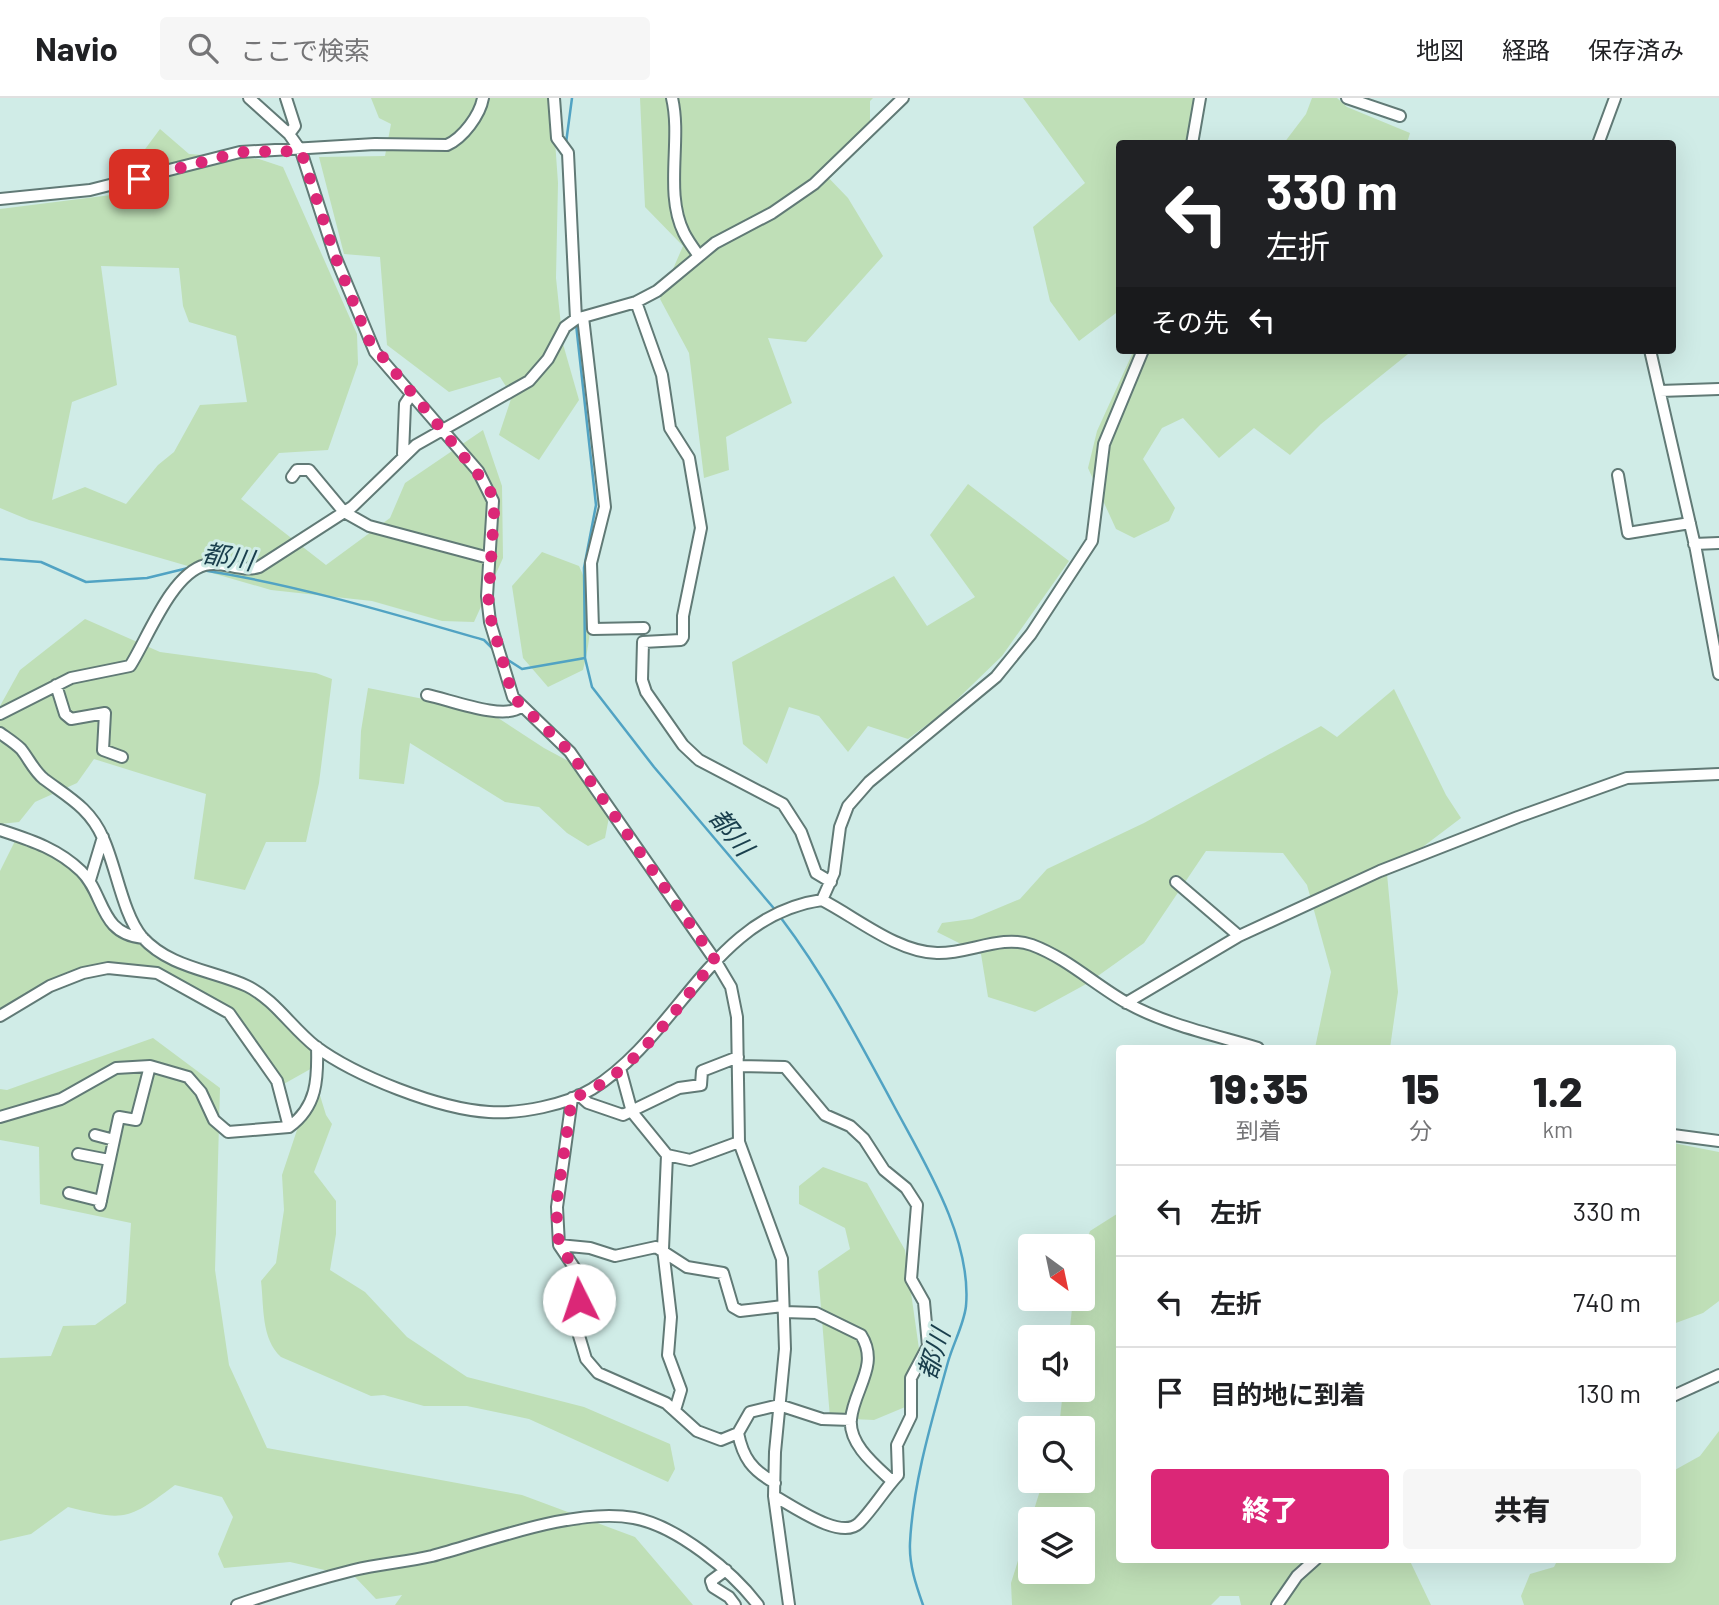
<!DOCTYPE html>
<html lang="ja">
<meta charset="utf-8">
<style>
body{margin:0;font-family:Barlow,"Noto Sans JP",sans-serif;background:#f6f6f6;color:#202124;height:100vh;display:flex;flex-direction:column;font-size:26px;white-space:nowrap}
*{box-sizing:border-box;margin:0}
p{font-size:23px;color:#757577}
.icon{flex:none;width:38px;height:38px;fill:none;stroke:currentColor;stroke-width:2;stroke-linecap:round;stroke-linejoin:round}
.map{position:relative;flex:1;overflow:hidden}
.panel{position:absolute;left:1116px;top:947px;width:560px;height:518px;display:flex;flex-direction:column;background:#fff;border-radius:7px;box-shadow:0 7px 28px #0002}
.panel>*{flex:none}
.guide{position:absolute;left:1116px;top:42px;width:560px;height:214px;border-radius:7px;box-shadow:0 7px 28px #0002;background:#202124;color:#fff;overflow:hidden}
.needle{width:46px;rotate:147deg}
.fabs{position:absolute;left:1018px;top:1136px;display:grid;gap:14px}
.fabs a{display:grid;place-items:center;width:77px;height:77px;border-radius:7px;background:#fff;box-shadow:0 7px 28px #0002;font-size:35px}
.pin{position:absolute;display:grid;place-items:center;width:60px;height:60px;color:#fff;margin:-30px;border-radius:14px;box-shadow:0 4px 10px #0006}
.me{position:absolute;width:77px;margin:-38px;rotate:356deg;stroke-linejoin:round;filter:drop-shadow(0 0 5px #0008)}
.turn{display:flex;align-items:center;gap:24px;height:147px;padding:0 35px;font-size:32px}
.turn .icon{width:91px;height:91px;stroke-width:2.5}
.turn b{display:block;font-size:49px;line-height:60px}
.then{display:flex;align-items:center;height:66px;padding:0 35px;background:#0003;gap:14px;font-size:26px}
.eta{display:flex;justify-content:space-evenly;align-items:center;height:119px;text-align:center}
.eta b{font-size:42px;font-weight:800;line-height:49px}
.action{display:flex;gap:14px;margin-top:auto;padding:14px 35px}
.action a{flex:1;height:80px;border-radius:7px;background:#db2777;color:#fff;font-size:28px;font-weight:800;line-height:80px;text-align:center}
.action a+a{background:#f6f6f6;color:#202124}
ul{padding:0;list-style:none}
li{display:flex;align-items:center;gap:21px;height:91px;padding:0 35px;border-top:2px solid #e0e0e0}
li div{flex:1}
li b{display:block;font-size:26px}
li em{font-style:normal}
header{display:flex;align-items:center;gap:42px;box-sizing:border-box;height:98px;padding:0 35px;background:#fff;border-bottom:2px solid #e0e0e0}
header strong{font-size:33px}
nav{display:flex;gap:38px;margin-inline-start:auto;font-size:24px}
.search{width:490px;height:63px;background:#f6f6f6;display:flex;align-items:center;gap:18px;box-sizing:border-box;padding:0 24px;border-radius:7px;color:#757577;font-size:26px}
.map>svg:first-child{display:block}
.green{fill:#bfdfb7;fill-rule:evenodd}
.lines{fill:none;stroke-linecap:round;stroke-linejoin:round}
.stream{stroke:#51a3c3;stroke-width:2.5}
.minor-casing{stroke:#617a76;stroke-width:14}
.minor{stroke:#fff;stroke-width:10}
.route{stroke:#db2777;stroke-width:12;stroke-dasharray:0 21.6}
.labels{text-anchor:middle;stroke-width:6;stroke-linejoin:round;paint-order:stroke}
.water-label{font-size:26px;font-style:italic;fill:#193e4c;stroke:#d0ece7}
</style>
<header>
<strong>Navio</strong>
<div class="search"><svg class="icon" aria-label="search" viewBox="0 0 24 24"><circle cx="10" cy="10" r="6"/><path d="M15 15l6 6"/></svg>ここで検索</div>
<nav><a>地図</a><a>経路</a><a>保存済み</a></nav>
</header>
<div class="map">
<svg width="1719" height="1507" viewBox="0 0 1719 1507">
<rect width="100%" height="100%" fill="#d0ece7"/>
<path class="green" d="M371 0H552L558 85 556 180 563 246 579 302 539 362 499 337 512 298 500 279 449 294 387 247 380 159 344 156 319 59 385 58 391 26 379 20Z
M640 0H873L870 3V40L823 74 848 100 883 158 806 244 768 240 792 305 726 339 729 372 704 380 689 255 660 201 683 148 645 109Z
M1023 0H1198L1192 45 1120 46V212L1079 243 1050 203 1033 129 1085 85Z
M1312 0H1337L1347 9 1410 35 1407 45H1284L1306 16Z
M160 31 189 56 259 61 283 69 357 236 358 266 328 352 279 355 241 401 326 467 390 420 405 385 483 332 502 388 503 460 474 524 442 523 372 503 271 492 29 422 0 410V111L111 97ZM101 168 179 170 183 208 189 224 236 238 247 304 200 307 174 354 158 367 126 406 85 389 52 402 72 304 117 287Z
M1134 252H1413L1321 326 1290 357 1254 330 1219 360 1183 320 1162 330 1143 361 1175 410 1169 423 1134 440 1116 431 1088 370 1097 333Z
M968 386 1069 463 1002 558 944 614 908 641 868 628 848 654 819 618 789 609 767 666 743 646 732 564 894 478 927 528 975 499 930 437Z
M542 454 579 468C595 501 592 537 583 572L548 589 523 560 512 488Z
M85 521 160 554 316 575 332 581 319 685 306 744H266L245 792 194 781 206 696 94 661 77 685 35 704 19 724 0 726V608L20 572Z
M368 590 489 614 544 650 572 665 610 714 605 740 588 748 567 735 539 709 505 704 410 645 404 686 359 681 361 633Z
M1394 591 1446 697 1461 720 1387 776 1398 894 1390 950H1315L1331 874 1307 787 1283 755 1206 753 1144 845 1088 885 1035 914 988 899 981 856 937 834 942 825 972 821 1020 801 1047 771 1144 725 1321 628 1337 639Z
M15 743 58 757 89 787 105 822 251 892 310 948 314 969 282 987 229 911 156 872 111 867 0 915V773Z
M153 940 220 990 215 1172 229 1267 267 1350 522 1397 635 1439 693 1507H395L402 1497 376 1501 355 1479 290 1464 224 1470 218 1456 233 1419 222 1399 175 1387C127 1423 125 1423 68 1409L31 1436 0 1443V1260L51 1258 63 1228 95 1227 126 1205 131 1125 40 1106 39 1049 0 1042V991L7 992Z
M318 991 326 1017 332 1026 314 1074 336 1103V1136L330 1172 365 1194 407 1239 467 1279 584 1309 670 1346 675 1371 668 1384 529 1321 467 1308H424L384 1297 371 1298 281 1259C261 1241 264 1208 261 1183L276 1165 284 1112 282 1077 298 1029Z
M1673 1045 1719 1054V1203L1703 1215 1673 1226Z
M823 1069 867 1085 905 1152 920 1258 910 1307 874 1322 830 1320 818 1173 850 1151 845 1130 799 1106V1088Z
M1120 1114V1461H1409L1431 1507H1241L1239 1498H1220L1211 1507H1012L1011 1485 1043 1383 1083 1382V1330H1059L1063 1292H1083V1239H1069L1073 1201 1083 1200V1154L1090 1133ZM1031 1421H1083V1474H1031Z
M1719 1333V1507H1524L1521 1498 1530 1476 1554 1469 1558 1461H1673V1373L1700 1358Z"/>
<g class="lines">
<path class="stream" d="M566 45 572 0
M576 226 596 407 584 470 585 560 592 589 654 669 777 814
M0 461 41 464 86 484 147 480 188 470
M202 472C298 487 390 515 484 542L494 552
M505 560 522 571 585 560
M781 820C825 878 858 941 893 1006 924 1064 972 1140 966 1208 964 1226 953 1246 948 1264 932 1322 913 1384 910 1445 909 1467 916 1487 923 1507"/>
<defs>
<path id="minor" d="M249 0 289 36 301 53 335 158 375 254 478 373 493 403 487 498 490 524 513 599 570 654 715 862 731 889 737 919 739 1044 782 1161 785 1251 775 1354 774 1398 789 1507
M286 0 295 28 289 36
M554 0 557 40 568 55 576 221
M672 0C682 42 664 95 684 135 688 143 694 151 699 158
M1347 0 1400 18
M1192 46 1200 0
M1598 46 1615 0
M0 101 90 92 240 54 375 46 447 47C463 40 480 17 483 0
M636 204 662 277 670 330 689 360 701 430 683 518V539L681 542 643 544 642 582 646 594 683 647 699 662 783 706 801 734 816 775 831 784
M583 219 605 409 591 465 593 531 644 530
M1650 252 1696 452 1719 576
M1660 293 1719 291
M403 356 405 306 411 297
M1618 377 1628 435 1690 425
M292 379 297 372H309L344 414 369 428 489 460
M1694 446 1719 445
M56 587 65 616 71 621 105 615 103 652 122 659
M427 597C448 601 504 623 520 609
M0 616 71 580 130 568C147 542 171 476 205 467 224 462 240 475 259 469L352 409 416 347 529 283 548 261 565 229 576 221 636 204 657 193 715 145 772 115 814 86 903 0
M0 635C7 640 15 645 21 651 29 661 34 673 44 681 68 699 90 710 103 740 116 768 123 817 142 839 170 870 212 872 247 888 274 901 292 930 315 948 355 978 439 1011 489 1014 520 1016 566 1007 592 991 678 938 713 817 822 802 857 820 897 854 937 855 969 856 1001 836 1032 847 1067 860 1095 887 1127 905 1167 927 1215 937 1258 950
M0 732C30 742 57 750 81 773 105 796 99 836 143 840
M90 782 103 739
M1176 784 1239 838
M822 802 834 775 840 729 848 708 869 684 996 579 1031 536 1092 443 1104 346 1143 252
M1126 905 1239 838 1380 773 1518 719 1627 680 1719 676
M0 918 50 888 83 875 108 870 157 875 229 915 277 983 289 1029
M738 968 785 969 825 1017 850 1028 864 1041 884 1072 906 1090 917 1107 911 1181 924 1204 928 1248 911 1280V1318L897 1347 898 1377C884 1392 873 1411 859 1425 841 1443 793 1408 774 1398
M620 970 632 1014 667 1057 690 1062 739 1044
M579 997 588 1005 623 1017 679 990 701 987 702 973 738 959
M572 1000 557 1109 559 1147 580 1178 577 1231 586 1261 598 1275 666 1305 697 1333 721 1342 738 1335
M0 1019 61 1001 116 970 150 968 188 979 201 994 214 1022 228 1034 289 1029C317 1009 318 981 317 949
M95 1037 114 1042
M1673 1037 1719 1043
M78 1056 109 1062
M667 1057 663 1151 671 1219 668 1257 681 1292 675 1312
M69 1095 101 1103
M100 1107 119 1019 136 1022 150 968
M559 1147 590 1150 615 1158 656 1149 687 1169 723 1175 733 1209 740 1213 783 1208
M784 1214 816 1215 861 1237C880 1267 854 1291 851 1321 848 1346 876 1368 892 1383
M1673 1298 1719 1277
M775 1385C752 1372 743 1360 738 1335L750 1314 779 1307 822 1321 851 1322
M726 1472 711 1483 713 1489 729 1499 735 1507
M237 1507C275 1494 314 1482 354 1472 379 1466 406 1464 432 1458 489 1443 576 1409 634 1420 677 1428 732 1473 758 1507
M1277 1507 1297 1478 1316 1461"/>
</defs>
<use href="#minor" class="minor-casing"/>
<use href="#minor" class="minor"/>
</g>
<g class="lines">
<path class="route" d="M139 81 240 54 301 53 335 158 368 241 490 391 494 415 488 511 513 599 570 654 715 862C677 909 632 980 572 1000L556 1109 559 1147 580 1178 579 1202"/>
</g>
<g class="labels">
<g class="water-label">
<text transform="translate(228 459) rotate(9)" y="9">都川</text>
<text transform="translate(731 734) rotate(51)" y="9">都川</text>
<text transform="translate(934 1256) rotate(-73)" y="9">都川</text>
</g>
</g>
</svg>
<div class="fabs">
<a><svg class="needle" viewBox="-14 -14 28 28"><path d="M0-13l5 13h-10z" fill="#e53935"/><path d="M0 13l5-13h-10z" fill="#757577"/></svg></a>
<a><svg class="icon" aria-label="sound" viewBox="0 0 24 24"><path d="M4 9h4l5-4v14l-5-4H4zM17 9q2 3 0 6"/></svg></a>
<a><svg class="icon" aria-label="search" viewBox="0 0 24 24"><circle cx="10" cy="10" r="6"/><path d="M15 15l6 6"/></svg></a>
<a><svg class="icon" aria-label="layers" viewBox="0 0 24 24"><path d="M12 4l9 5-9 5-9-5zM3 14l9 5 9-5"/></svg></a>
</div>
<div class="pin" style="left:139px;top:81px;background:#d93025"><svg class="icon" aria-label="arrive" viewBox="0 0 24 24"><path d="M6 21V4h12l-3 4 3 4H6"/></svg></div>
<svg class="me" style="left:579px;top:1202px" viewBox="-20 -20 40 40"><circle r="19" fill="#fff"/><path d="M0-13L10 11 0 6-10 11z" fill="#db2777"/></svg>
<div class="guide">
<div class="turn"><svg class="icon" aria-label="left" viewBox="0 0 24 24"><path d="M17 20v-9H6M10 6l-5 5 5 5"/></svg><div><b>330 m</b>左折</div></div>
<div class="then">その先<svg class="icon" aria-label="left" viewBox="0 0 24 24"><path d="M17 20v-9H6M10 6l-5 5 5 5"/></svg></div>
</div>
<section class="panel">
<div class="eta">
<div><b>19:35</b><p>到着</p></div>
<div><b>15</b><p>分</p></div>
<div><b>1.2</b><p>km</p></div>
</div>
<ul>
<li><svg class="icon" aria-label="left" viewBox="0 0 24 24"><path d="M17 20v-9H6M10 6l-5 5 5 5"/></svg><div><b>左折</b></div><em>330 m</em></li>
<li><svg class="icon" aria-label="left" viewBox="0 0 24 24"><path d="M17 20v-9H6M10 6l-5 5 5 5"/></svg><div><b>左折</b></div><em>740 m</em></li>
<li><svg class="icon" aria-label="arrive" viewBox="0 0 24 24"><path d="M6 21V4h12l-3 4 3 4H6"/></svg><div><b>目的地に到着</b></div><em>130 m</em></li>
</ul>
<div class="action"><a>終了</a><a>共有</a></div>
</section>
</div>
